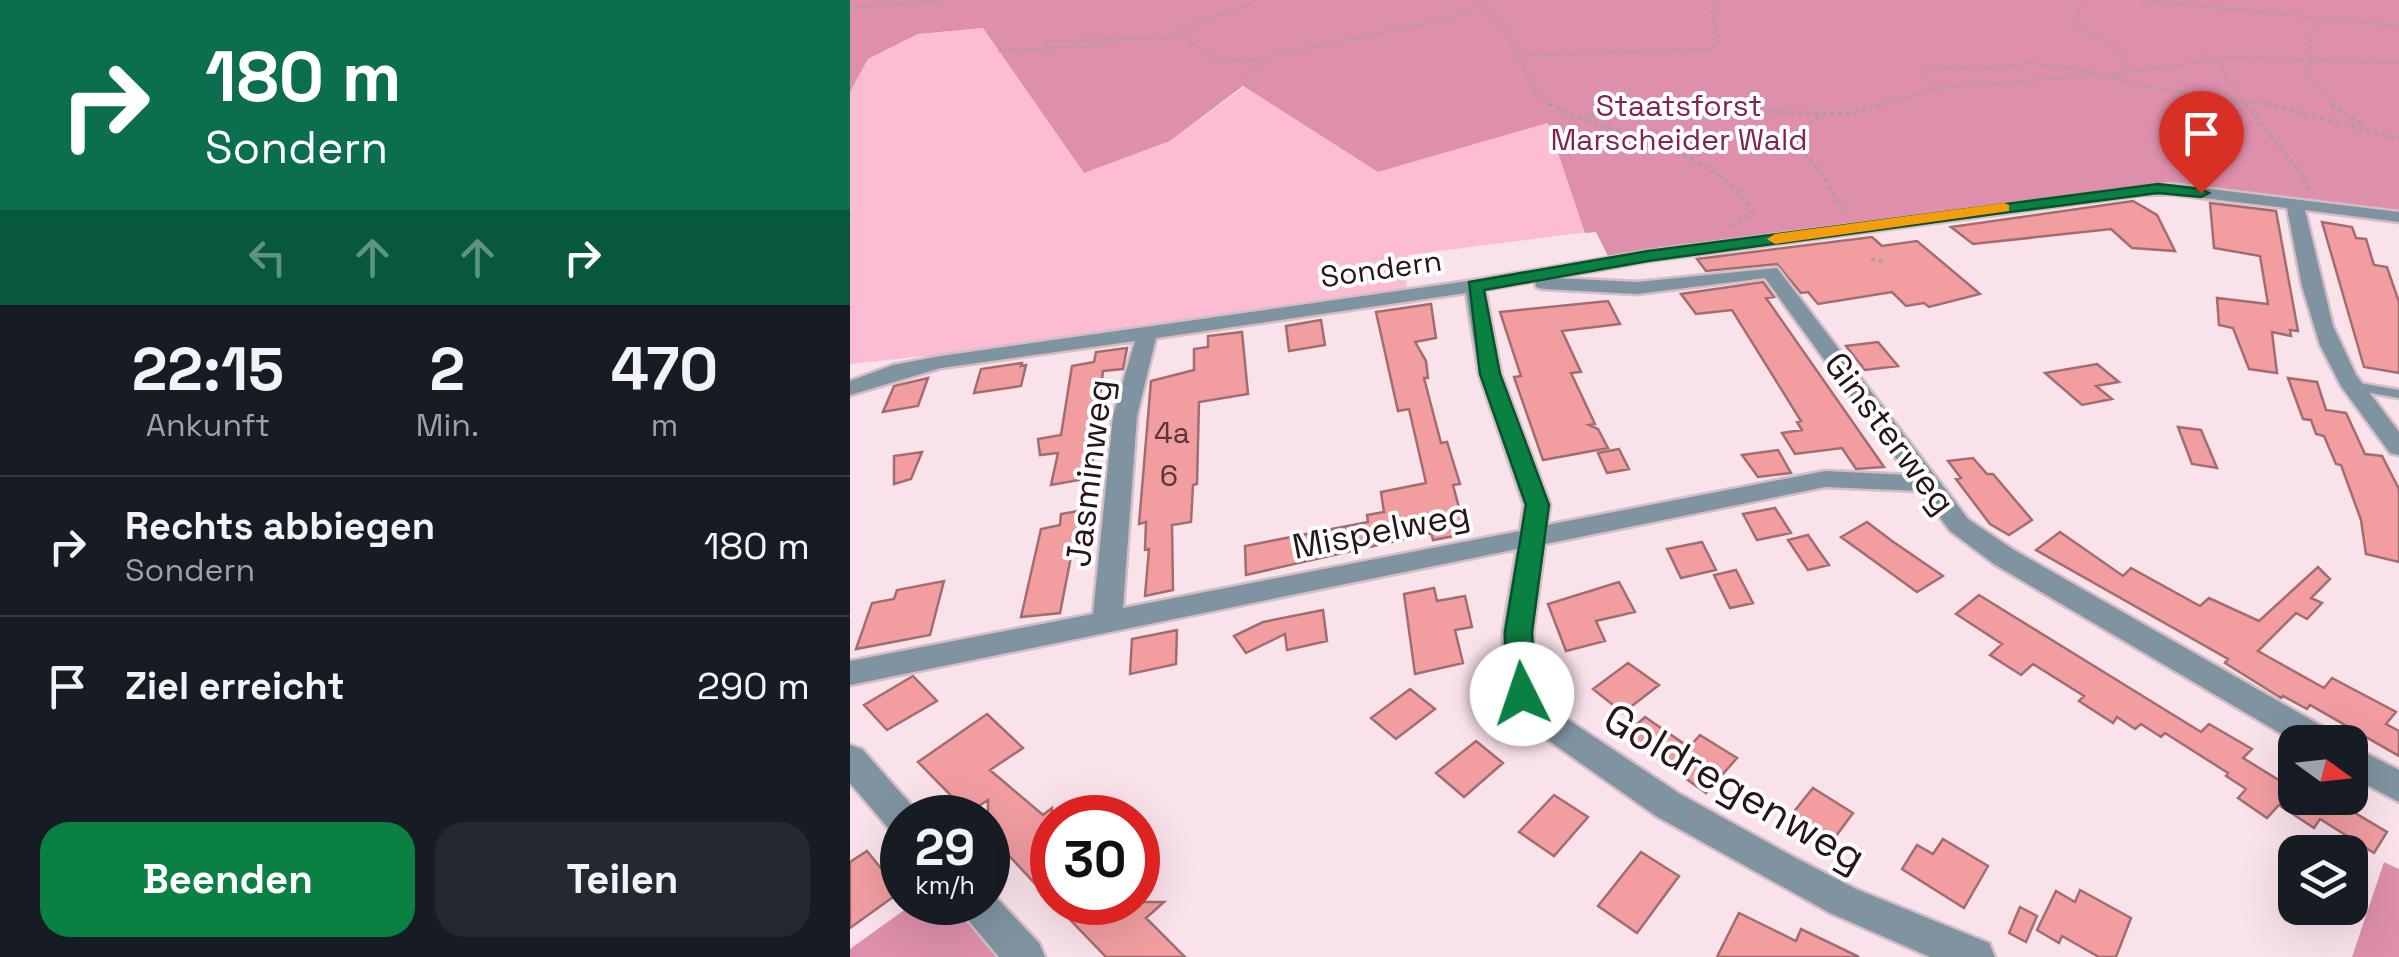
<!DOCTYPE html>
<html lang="de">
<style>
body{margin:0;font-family:"Space Grotesk",sans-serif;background:#242831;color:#f1f3f6;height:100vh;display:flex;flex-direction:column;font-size:38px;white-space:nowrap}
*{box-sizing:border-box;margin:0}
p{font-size:32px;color:#9ea1a6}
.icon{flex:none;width:55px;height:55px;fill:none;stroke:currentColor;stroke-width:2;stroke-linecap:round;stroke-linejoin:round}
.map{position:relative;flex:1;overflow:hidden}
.panel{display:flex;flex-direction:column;background:#171b24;width:850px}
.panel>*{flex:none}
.hud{background:#0b6e4f;color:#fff;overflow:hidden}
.needle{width:65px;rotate:105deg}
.buttons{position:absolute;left:1428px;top:725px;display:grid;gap:20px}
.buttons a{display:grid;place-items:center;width:90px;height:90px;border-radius:20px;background:#171b24;box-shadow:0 10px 40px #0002;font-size:50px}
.speed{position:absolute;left:30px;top:795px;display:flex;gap:20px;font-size:50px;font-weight:700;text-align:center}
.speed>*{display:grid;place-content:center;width:130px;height:130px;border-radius:50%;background:#171b24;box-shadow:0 10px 40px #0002;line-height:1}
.speed small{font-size:25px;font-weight:400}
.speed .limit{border:15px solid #d22;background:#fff;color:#111}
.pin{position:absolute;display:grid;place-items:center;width:85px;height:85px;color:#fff;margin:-102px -42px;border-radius:50% 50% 50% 0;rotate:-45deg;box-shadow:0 0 10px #0007}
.pin .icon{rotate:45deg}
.me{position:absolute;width:110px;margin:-55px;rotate:356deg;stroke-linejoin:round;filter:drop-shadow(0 0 8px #0008)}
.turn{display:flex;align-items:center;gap:35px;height:210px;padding:0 40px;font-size:45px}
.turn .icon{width:130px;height:130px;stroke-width:2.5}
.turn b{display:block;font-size:70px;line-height:85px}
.lanes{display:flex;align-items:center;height:95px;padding:0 40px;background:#0003;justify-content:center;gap:50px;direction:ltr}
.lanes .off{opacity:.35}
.eta{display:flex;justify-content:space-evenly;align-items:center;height:170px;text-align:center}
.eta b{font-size:60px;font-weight:600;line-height:70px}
.primary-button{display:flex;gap:20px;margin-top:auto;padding:20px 40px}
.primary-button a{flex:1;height:115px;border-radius:30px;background:#0b8043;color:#fff;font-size:40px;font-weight:600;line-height:115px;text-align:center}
.primary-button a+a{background:#242831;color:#f1f3f6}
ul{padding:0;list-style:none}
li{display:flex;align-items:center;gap:30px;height:140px;padding:0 40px;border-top:2px solid #363941}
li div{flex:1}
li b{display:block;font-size:38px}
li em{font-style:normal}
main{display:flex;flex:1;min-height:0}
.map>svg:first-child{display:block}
.green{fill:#fcbdd2}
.forest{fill:#de8fab}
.building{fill:#f29ea1;stroke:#a36d6f;stroke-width:2.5}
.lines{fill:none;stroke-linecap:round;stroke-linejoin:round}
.service-casing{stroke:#d4bdc5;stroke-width:5}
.minor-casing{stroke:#d4bdc5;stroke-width:5}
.path-far1{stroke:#b29ca3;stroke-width:2.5;stroke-dasharray:2.5 2.5;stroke-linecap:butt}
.path{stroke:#b29ca3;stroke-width:4;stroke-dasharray:4 4;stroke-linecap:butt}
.service{fill:#7f93a1;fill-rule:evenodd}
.minor{fill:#7f93a1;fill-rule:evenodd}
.route{fill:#0b8043;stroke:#07532c;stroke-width:2.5}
.slow{fill:#f59e0b}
.labels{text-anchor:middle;stroke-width:8;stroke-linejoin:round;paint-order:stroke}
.far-park-label{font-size:30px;fill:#81254e;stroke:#fff}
.far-street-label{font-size:30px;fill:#28141b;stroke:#fff}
.number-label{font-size:30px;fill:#5a363c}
.street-label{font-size:35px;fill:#28141b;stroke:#fff}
.near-street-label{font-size:42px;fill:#28141b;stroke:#fff}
</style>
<main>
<section class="panel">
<div class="hud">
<div class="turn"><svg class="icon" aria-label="right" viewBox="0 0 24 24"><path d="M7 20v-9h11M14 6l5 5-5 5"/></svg><div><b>180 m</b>Sondern</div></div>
<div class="lanes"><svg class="icon off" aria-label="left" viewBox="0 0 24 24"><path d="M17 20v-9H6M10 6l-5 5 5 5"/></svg><svg class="icon off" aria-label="ahead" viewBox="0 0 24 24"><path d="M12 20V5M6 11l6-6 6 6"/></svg><svg class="icon off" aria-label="ahead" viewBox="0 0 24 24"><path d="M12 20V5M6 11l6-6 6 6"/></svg><svg class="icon" aria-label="right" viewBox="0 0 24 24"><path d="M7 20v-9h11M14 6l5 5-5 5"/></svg></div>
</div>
<div class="eta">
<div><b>22:15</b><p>Ankunft</p></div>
<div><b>2</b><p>Min.</p></div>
<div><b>470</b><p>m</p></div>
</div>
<ul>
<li><svg class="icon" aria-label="right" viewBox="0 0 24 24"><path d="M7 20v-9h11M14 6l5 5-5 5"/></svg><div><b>Rechts abbiegen</b><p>Sondern</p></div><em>180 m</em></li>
<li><svg class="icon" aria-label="arrive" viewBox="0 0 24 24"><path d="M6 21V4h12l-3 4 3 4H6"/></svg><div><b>Ziel erreicht</b></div><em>290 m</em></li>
</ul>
<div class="primary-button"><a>Beenden</a><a>Teilen</a></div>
</section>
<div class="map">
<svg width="1549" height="957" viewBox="0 0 1549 957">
<rect width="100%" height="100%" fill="#fae2ea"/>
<path class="green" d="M133 28 234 173 320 141 394 87 528 172 698 123 746 231 558 255 556 291 76 360 75 356 0 364V92L18 59 68 34Z"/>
<path class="forest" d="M0 0H1549V214L1303 185 759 258 746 232 735 233 698 123 528 172 393 86 320 141 234 173 133 28 68 34 18 59 0 92Z
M1534 862 1549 869V957H1502Z
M64 903H102L148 957H0V949Z"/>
<path class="building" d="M1283 201 1307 215 1325 251 1282 248 1261 229 1123 244 1101 227Z
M1360 203 1426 211 1448 331 1440 330 1441 336 1422 332 1427 373 1399 369 1383 328 1369 325 1367 298 1418 304 1410 256 1364 248Z
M1472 222 1502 227 1506 238 1516 239 1524 265 1537 267 1549 302V373L1514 367Z
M1022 237 1032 246 1067 241 1130 294 1079 307 1074 303 1056 306 1042 292 968 304 958 292 951 293 927 264 856 271 847 259Z
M913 282 924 297 916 298 1034 467 1006 469 992 448 945 454 932 433 952 430 947 422 951 421 882 310 846 314 831 294Z
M758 301 770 324 712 331 731 372 721 373 745 424 739 425 748 429 758 448 693 460 664 377 671 376 650 312Z
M581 304 586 338 565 342 576 361 578 378H574L591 443 597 442 610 484 603 485 616 534 583 540 581 533 396 575 395 546 518 522 517 515 534 512 531 492 576 483 559 409 548 411 526 312Z
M471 320 475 345 439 351 436 326Z
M392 332 398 394 349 402 347 484 343 485 341 522 322 525 323 590 295 596 299 549 295 550 296 522 289 524 301 381 344 370V349L358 347V336Z
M1028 342 1048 366 1015 370 996 346Z
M277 348 273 369 253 371 242 468 230 469 229 480 201 485 208 453 190 455 188 439 211 435 222 366 244 362 246 352Z
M172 363 171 366 176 365 171 386 124 393 131 369Z
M1247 364 1269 382 1246 386 1262 399 1232 405 1195 373Z
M78 378 68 406 33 412 44 386Z
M1438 378 1467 382 1476 410 1496 413 1515 454 1532 456 1549 489V562L1516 554 1511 520 1491 465 1486 464 1474 436 1466 434 1461 420 1453 419Z
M1328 427 1351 430 1367 468 1342 464Z
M769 449 779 469 757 473 748 453Z
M928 450 941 473 908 477 892 455Z
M72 452 61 479 44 484V456Z
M1123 458 1137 474H1143L1182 520 1159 535 1140 524 1106 479 1111 478 1098 461Z
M245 508 243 528 226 531 210 613 171 617 191 529 210 525 211 514Z
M925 508 941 533 907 540 893 514Z
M1017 522 1042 541 1093 576 1067 592 991 537Z
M1210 532 1273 576 1281 568 1350 606 1359 598 1409 621 1468 567 1480 579 1461 598 1472 603 1457 619 1446 613 1408 651 1474 688 1482 678 1546 712 1536 724 1549 731V756L1460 705 1457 709 1433 696 1431 698 1375 663 1378 659 1186 550Z
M958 535 969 551 979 565 958 570 938 540Z
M852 542 866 570 831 578 817 549Z
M886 570 903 603 880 608 864 575Z
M94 581 80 635 6 649 22 603 44 599 47 590Z
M769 582 785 612 746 621 755 641 716 651 698 604Z
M584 588 587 601 615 596 622 627 605 630 613 663 565 674 554 594Z
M1129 595 1351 732 1359 724 1402 749 1393 758 1432 782 1445 764V798H1487L1485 801 1537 832 1524 853 1470 819 1464 828 1429 805 1417 818 1388 798 1396 789 1376 776 1378 773 1315 733 1311 737 1291 724 1285 729 1267 717 1263 723 1229 701 1234 696 1183 664 1171 675 1140 655 1152 644 1106 614Z
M473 610 477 641 437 650 435 634 396 653 384 636 413 622Z
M327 630 326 664 280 674 282 639Z
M778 663 809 685 773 713 743 689Z
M63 676 87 701 37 730 14 705Z
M560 689 585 709 546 739 521 718Z
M137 714 173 748 140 770 193 815 202 808V902L138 833V800L118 813 68 762Z
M795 717 839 747 850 735 887 758 856 793 775 735Z
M626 741 653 763 614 797 586 773Z
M963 788 1003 813 975 851 934 824Z
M704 795 738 817 704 856 669 832Z
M1093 839 1138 866 1114 908 1052 869 1067 845 1083 854Z
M17 851 50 892 0 928V862Z
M791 852 829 876 787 933 748 906Z
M1230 890 1281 918 1266 957H1249L1212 936 1209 943 1187 930 1206 891 1225 902Z
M203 902H314L296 918 335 957H256Z
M1170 907 1187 916 1176 942 1159 933Z
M889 913 946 941 951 929 1009 957H867Z"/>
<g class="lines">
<defs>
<path id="service" d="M1503 382 1549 390V398L1498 389 1496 386Z"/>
<path id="minor" d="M1320 184 1549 212V222L1455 210 1483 326 1506 375 1549 432V455L1540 453 1491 386 1470 345 1452 286 1437 208 1320 194 1292 195 799 261 705 278 787 282 927 268 1118 519 1164 550 1484 733 1488 742H1445L1144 564 1100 531 1070 491 975 487 695 544 683 632V674L693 703 830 794 942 856 1006 889 1139 943 1145 957H1080L980 913 806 816 668 719 653 674V632L667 549 0 685V661L243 614 263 416 285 341 91 368 0 395V381L43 365 91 356 625 280 799 251ZM915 278 1058 475 975 471 697 525 700 505 651 374 635 290 685 281 686 287 693 289 787 294ZM616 293 629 374 674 505 670 531 273 608 287 416 306 338Z
M0 745 12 749 64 808 69 818H52V834L40 830 0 783Z
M1500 745 1549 770V802L1500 776Z
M138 889 189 943 195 957H149L113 914 107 902H138Z"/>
</defs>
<use href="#service" class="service-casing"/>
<use href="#minor" class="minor-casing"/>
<path class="path-far1" d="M628 0 657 32 686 92 702 106
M1234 0 1223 25 1265 46 1282 70
M1291 0 1549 26
M0 8 95 0
M1478 19 1459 35 1461 59 1455 70 1485 106
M331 35 329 31 409 0
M195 41 334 37 367 60 410 59
M149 51 246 46 265 41
M1350 51 1369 65 1397 106
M668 56 858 49 870 44 861 14 868 0
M1257 75 1286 85 1425 106
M396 81 399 72 425 55 591 20 632 6
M1086 87 1073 73 1075 67 1128 69 1182 63 1246 73
M1025 106 1089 88 1262 74 1384 57 1549 63"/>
<path class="path" d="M699 104C754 134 875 150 902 213L882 226
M1395 104 1453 176 1458 190
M1416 104 1549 139
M1481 104 1513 125
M969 116 950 132 951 150 972 174 993 212
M733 117 786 108 999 114 1034 104
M1021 259 1035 262"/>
<use href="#service" class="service"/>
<use href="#minor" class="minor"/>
</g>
<path class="route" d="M1308 184 1351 189 1359 193 1351 197 1308 193 1152 213 798 261 634 290 650 374 699 505 682 632 686 694 682 702 672 705 661 702 657 694 655 632 676 505 630 374 619 282 798 251Z"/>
<path class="slow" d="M1154 203 1159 205V211L925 244 917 239 925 234Z"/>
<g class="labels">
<g class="far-park-label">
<text x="829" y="116">Staatsforst<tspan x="829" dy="34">Marscheider Wald</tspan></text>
</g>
<g class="far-street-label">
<text transform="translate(531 269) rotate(-8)" y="10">Sondern</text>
</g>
<g class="number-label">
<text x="322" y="443">4a</text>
<text x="319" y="486">6</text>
</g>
<g class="street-label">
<text transform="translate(1040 433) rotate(53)" y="12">Ginsterweg</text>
<text transform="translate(239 473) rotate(-83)" y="12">Jasminweg</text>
<text transform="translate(531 530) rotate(-11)" y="12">Mispelweg</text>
</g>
<g class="near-street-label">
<text transform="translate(885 787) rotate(30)" y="15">Goldregenweg</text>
</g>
</g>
</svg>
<div class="buttons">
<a><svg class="needle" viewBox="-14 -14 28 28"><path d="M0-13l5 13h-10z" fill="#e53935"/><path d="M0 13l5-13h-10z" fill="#9ea1a6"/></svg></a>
<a><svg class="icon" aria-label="layers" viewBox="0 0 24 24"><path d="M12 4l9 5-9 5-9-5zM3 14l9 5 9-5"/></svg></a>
</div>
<div class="speed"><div>29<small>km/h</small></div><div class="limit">30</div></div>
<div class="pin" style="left:1351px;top:193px;background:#d93025"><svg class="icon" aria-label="arrive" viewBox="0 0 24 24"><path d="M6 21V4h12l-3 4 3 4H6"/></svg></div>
<svg class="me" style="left:672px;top:694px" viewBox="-20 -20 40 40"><circle r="19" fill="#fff"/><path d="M0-13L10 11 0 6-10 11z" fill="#0b8043"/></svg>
</div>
</main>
